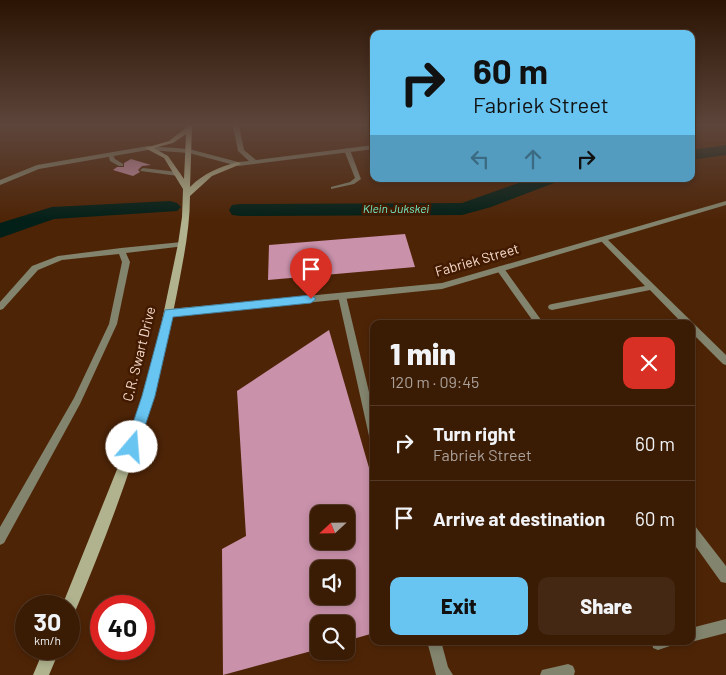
<!DOCTYPE html>
<meta charset="utf-8">
<style>
body{margin:0;font-family:Barlow,sans-serif;background:#452813;color:#f1f3f6;height:100vh;display:flex;flex-direction:column;font-size:19px;white-space:nowrap}
*{box-sizing:border-box;margin:0}
p{font-size:16px;color:#aba19a}
.icon{flex:none;width:28px;height:28px;fill:none;stroke:currentColor;stroke-width:2;stroke-linecap:round;stroke-linejoin:round}
.map{position:relative;flex:1;overflow:hidden}
.panel{position:absolute;left:370px;top:320px;width:325px;height:325px;display:flex;flex-direction:column;background:#3a1b04;border-radius:10px;box-shadow:0 2px 8px #0003,0 0 0 1px #543926}
.panel>*{flex:none}
.hud{position:absolute;left:370px;top:30px;width:325px;height:152px;border-radius:10px;box-shadow:0 2px 8px #0003,0 0 0 1px #543926;background:#68c4f0;color:#111;overflow:hidden}
.needle{width:32px;rotate:248deg}
.controls{position:absolute;left:310px;top:505px;display:grid;gap:10px}
.controls a{display:grid;place-items:center;width:45px;height:45px;border-radius:10px;background:#3a1b04;box-shadow:0 2px 8px #0003,0 0 0 1px #543926;font-size:25px}
.speed{position:absolute;left:15px;top:595px;display:flex;gap:10px;font-size:25px;font-weight:700;text-align:center}
.speed>*{display:grid;place-content:center;width:65px;height:65px;border-radius:50%;background:#3a1b04;box-shadow:0 2px 8px #0003,0 0 0 1px #543926;line-height:1}
.speed small{font-size:12px;font-weight:400}
.speed .limit{border:8px solid #d22;background:#fff;color:#111}
.pin{position:absolute;display:grid;place-items:center;width:42px;height:42px;color:#fff;margin:-51px -21px;border-radius:50% 50% 50% 0;rotate:-45deg;box-shadow:0 0 5px #0007}
.pin .icon{rotate:45deg}
.me{position:absolute;width:55px;margin:-28px;rotate:18deg;stroke-linejoin:round;filter:drop-shadow(0 0 4px #0008)}
.turn{display:flex;align-items:center;gap:18px;height:105px;padding:0 20px;font-size:22px}
.turn .icon{width:65px;height:65px;stroke-width:2.5}
.turn b{display:block;font-size:35px;line-height:42px}
.lanes{display:flex;align-items:center;height:48px;padding:0 20px;background:#0003;justify-content:center;gap:25px;direction:ltr}
.lanes .off{opacity:.35}
.round{display:grid;place-items:center;flex:none;width:52px;height:52px;border-radius:10px;background:#452813}
.overview{display:flex;align-items:center;justify-content:space-between;height:85px;padding:0 20px}
h1{font-size:30px;font-weight:800;line-height:38px}
.button{display:flex;gap:10px;margin-top:auto;padding:10px 20px}
.button a{flex:1;height:58px;border-radius:10px;background:#68c4f0;color:#111;font-size:20px;font-weight:800;line-height:58px;text-align:center}
.button a+a{background:#452813;color:#f1f3f6}
ul{padding:0;list-style:none}
li{display:flex;align-items:center;gap:15px;height:75px;padding:0 20px;border-top:1px solid #543926}
li div{flex:1}
li b{display:block;font-size:19px}
li em{font-style:normal}
.map>svg:first-child{display:block}
.lines{fill:none;stroke-linecap:round;stroke-linejoin:round}
.river{fill:#032018;fill-rule:evenodd}
.building{fill:#c991aa;fill-rule:evenodd}
.lane{fill:#82846d;fill-rule:evenodd}
.street{fill:#82846d;fill-rule:evenodd}
.secondary{fill:#b0b38e;fill-rule:evenodd}
.route{fill:#68c4f0;stroke:#447f9c}
.labels{text-anchor:middle;stroke-width:5;stroke-linejoin:round;paint-order:stroke}
.far-water-label{font-size:12px;font-style:italic;fill:#72f1cb;stroke:#421a00}
.street-label{font-size:14px;fill:#f7dbcc;stroke:#421a00}
</style>
<div class="map">
<svg width="726" height="675" viewBox="0 0 726 675">
<rect width="100%" height="100%" fill="#4e2406"/>
<g class="lines">
<path class="river" d="M726 145V155L691 160V150Z
M530 179H557L554 183 491 207 462 215 240 216 232 215 229 210 232 205 240 204 462 203Z
M170 201 177 203 181 207 177 211 54 219 0 238V223L52 207Z"/>
</g>
<path class="building" d="M131 159 151 165 142 166 138 170 140 172 133 176 113 170 117 167H124V163Z
M405 234 415 267 268 280 269 245Z
M329 330 374 485V633L346 641V624H319V649L223 675 222 549 246 536 237 391ZM319 514H346V541H319ZM319 569H346V596H319Z"/>
<g class="lines">
<path class="lane" d="M347 148 350 150 361 179 354 184 331 189V187L350 182 355 178 344 150Z
M108 153H112L115 159 123 164V166H119L110 161Z
M143 168 178 172 181 174 178 176 141 171 140 170Z
M449 179H455L457 182 452 183Z
M602 238H606L726 355V365L723 364 691 332V324H683L650 290 552 310 549 309 548 307 549 305 552 304 645 286 602 242Z
M182 242H185V246L126 253 130 262 117 324 80 404 4 543 0 545V527L74 398 109 324 122 262 119 254 62 260 38 270 3 309 0 310V302L32 266 58 256 121 248Z
M500 266 503 267 544 324H535L496 269Z
M342 293 346 296 374 413V441L370 439 369 436 338 296Z
M691 524 695 526 726 566V583L721 582 691 540Z
M726 619V633L691 642 689 641H691V628Z
M427 641H441L448 667 453 675H436Z
M652 641H672L670 646 658 650 653 648Z
M568 664 573 666 575 671 574 675H540L542 670Z"/>
<path class="street" d="M233 126H239L244 150 256 160 374 145V149L238 166 189 153 148 150 39 169 0 185V180L37 165 148 146 189 149 238 162 249 161 238 151Z
M726 201V205L442 289 169 317 164 313 169 309 442 283Z"/>
<path class="secondary" d="M186 126H192L190 187C204 173 219 167 238 162L241 164 212 176 190 196C190 229 183 261 177 293 156 404 118 510 74 614L69 617V606H62L126 447 142 396 159 335 178 244 182 217 183 189 164 158 145 148 169 141 186 128ZM186 134 184 179 168 156 154 148 173 143Z
M44 649H60L49 675H33Z"/>
</g>
<linearGradient id="sky" x2="0" y2="1"><stop stop-color="#2b1403"/><stop offset="0.57" stop-color="#5d453b"/><stop offset="1" stop-color="#5d453b" stop-opacity="0"/></linearGradient>
<rect width="726" height="220" fill="url(#sky)"/>
<path class="route" d="M311 295 316 299 311 303 173 317 155 396 138 447 136 451 132 453 127 451 125 447 142 396 165 310Z"/>
<g class="labels">
<g class="far-water-label">
<text x="396" y="213">Klein Jukskei</text>
</g>
<g class="street-label">
<text transform="translate(477 260) rotate(-16)" y="5">Fabriek Street</text>
<text transform="translate(139 354) rotate(-76)" y="5">C.R. Swart Drive</text>
</g>
</g>
</svg>
<div class="controls">
<a><svg class="needle" viewBox="-14 -14 28 28"><path d="M0-13l5 13h-10z" fill="#e53935"/><path d="M0 13l5-13h-10z" fill="#aba19a"/></svg></a>
<a><svg class="icon" aria-label="sound" viewBox="0 0 24 24"><path d="M4 9h4l5-4v14l-5-4H4zM17 9q2 3 0 6"/></svg></a>
<a><svg class="icon" aria-label="search" viewBox="0 0 24 24"><circle cx="10" cy="10" r="6"/><path d="M15 15l6 6"/></svg></a>
</div>
<div class="speed"><div>30<small>km/h</small></div><div class="limit">40</div></div>
<div class="pin" style="left:311px;top:299px;background:#d93025"><svg class="icon" aria-label="arrive" viewBox="0 0 24 24"><path d="M6 21V4h12l-3 4 3 4H6"/></svg></div>
<svg class="me" style="left:132px;top:447px" viewBox="-20 -20 40 40"><circle r="19" fill="#fff"/><path d="M0-13L10 11 0 6-10 11z" fill="#68c4f0"/></svg>
<div class="hud">
<div class="turn"><svg class="icon" aria-label="right" viewBox="0 0 24 24"><path d="M7 20v-9h11M14 6l5 5-5 5"/></svg><div><b>60 m</b>Fabriek Street</div></div>
<div class="lanes"><svg class="icon off" aria-label="left" viewBox="0 0 24 24"><path d="M17 20v-9H6M10 6l-5 5 5 5"/></svg><svg class="icon off" aria-label="ahead" viewBox="0 0 24 24"><path d="M12 20V5M6 11l6-6 6 6"/></svg><svg class="icon" aria-label="right" viewBox="0 0 24 24"><path d="M7 20v-9h11M14 6l5 5-5 5"/></svg></div>
</div>
<section class="panel">
<div class="overview"><div><h1>1 min</h1><p>120 m · 09:45</p></div><a class="round" style="background:#d93025;color:#fff"><svg class="icon" aria-label="close" viewBox="0 0 24 24"><path d="M6 6l12 12M18 6L6 18"/></svg></a></div>
<ul>
<li><svg class="icon" aria-label="right" viewBox="0 0 24 24"><path d="M7 20v-9h11M14 6l5 5-5 5"/></svg><div><b>Turn right</b><p>Fabriek Street</p></div><em>60 m</em></li>
<li><svg class="icon" aria-label="arrive" viewBox="0 0 24 24"><path d="M6 21V4h12l-3 4 3 4H6"/></svg><div><b>Arrive at destination</b></div><em>60 m</em></li>
</ul>
<div class="button"><a>Exit</a><a>Share</a></div>
</section>
</div>
